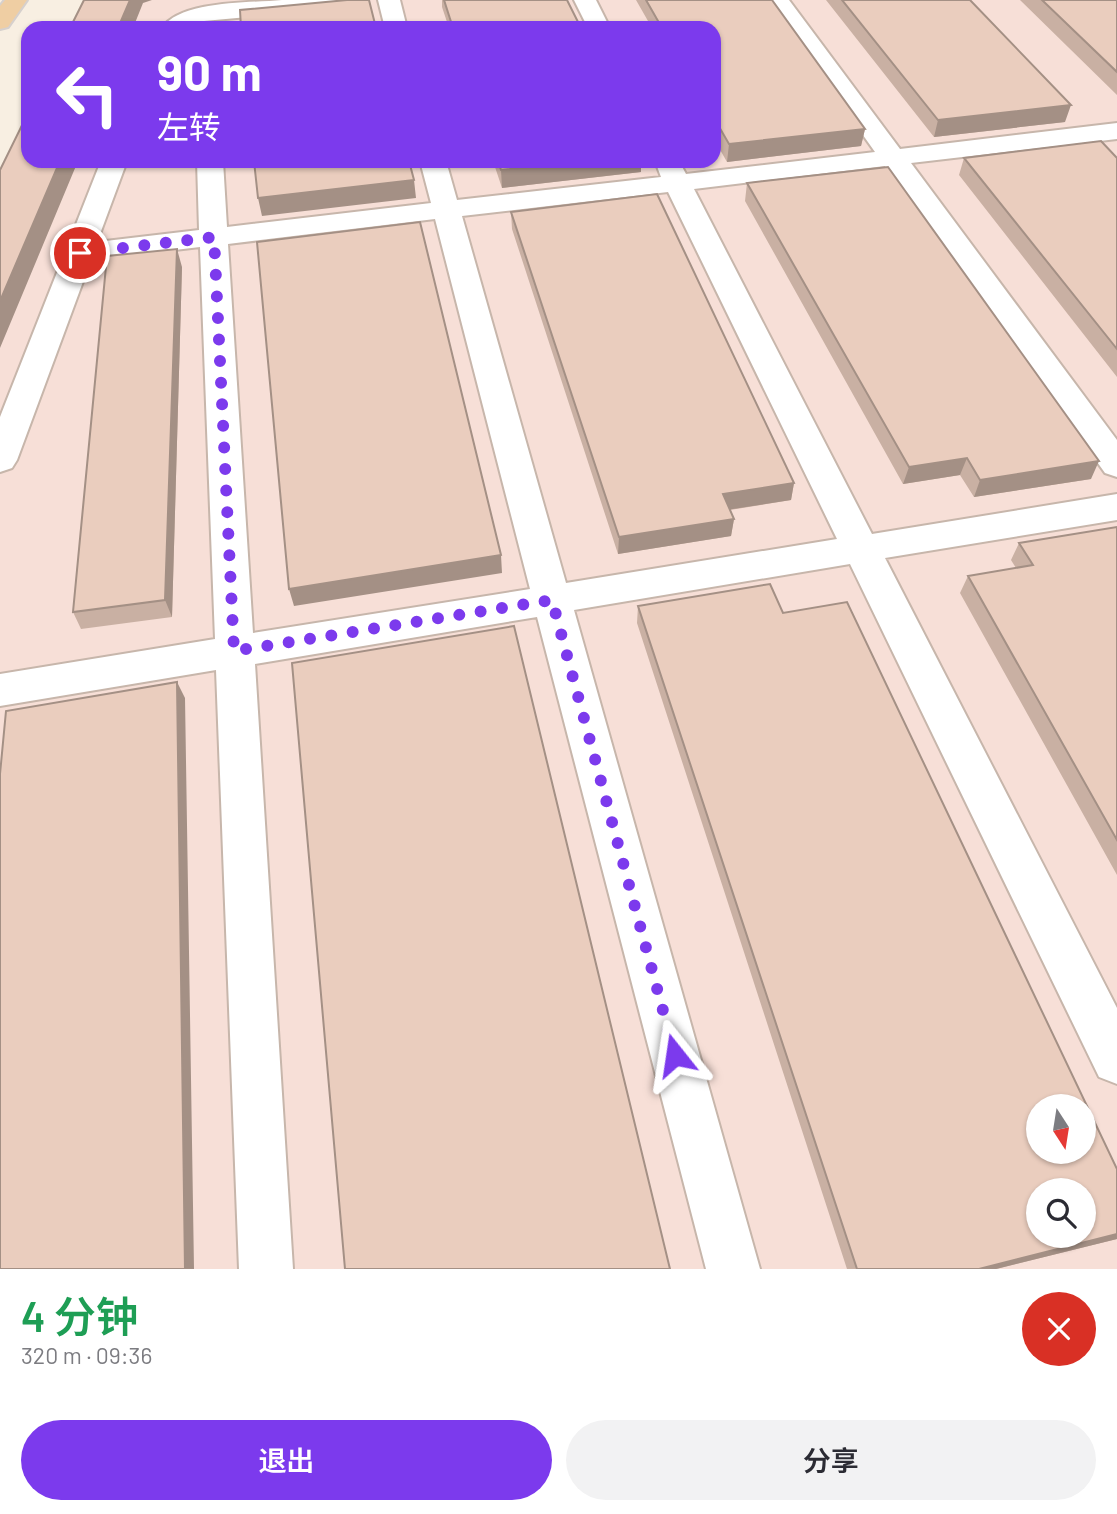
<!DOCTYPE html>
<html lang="zh">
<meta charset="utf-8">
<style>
body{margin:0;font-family:Barlow,"Noto Sans SC",sans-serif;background:#f2f2f3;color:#2b2b33;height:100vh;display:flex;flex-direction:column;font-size:26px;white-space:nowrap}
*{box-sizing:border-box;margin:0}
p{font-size:23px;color:#7c7c81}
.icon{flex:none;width:38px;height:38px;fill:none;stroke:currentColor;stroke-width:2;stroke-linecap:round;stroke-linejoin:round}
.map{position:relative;height:1269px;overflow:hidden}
.panel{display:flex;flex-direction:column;background:#fff;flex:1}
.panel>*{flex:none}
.banner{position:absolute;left:21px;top:21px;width:700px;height:147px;border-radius:21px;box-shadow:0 2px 5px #0004;background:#7c3aed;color:#fff;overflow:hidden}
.needle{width:46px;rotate:168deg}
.buttons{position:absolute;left:1026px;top:1094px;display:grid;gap:14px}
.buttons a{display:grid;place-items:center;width:70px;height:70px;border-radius:50%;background:#fff;box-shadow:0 2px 5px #0004;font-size:35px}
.pin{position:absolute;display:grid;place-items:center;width:60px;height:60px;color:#fff;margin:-30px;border:4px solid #fff;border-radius:50%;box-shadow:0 2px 7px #0007}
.me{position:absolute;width:77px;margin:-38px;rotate:345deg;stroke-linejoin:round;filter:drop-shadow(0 0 5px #0008)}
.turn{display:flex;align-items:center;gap:24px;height:147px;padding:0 21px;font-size:32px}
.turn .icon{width:91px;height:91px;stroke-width:2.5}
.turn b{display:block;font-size:49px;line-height:60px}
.round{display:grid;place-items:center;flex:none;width:74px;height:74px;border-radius:37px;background:#f2f2f3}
.headline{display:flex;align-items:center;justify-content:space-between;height:119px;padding:0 21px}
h1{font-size:42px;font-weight:600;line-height:52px;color:#1e9e55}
.primary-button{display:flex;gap:14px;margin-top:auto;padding:14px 21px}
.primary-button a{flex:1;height:80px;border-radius:42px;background:#7c3aed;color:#fff;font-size:28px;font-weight:600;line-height:80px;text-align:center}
.primary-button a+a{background:#f2f2f3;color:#2b2b33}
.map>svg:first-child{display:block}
.commercial{fill:#f7dfd7;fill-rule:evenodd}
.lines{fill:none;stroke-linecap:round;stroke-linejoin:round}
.minor-casing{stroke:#c7b6ab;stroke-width:4}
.major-casing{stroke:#d6d0cd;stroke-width:4}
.minor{fill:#fff;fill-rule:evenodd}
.major{fill:#efcea3;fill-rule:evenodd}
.wall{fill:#c9b0a3}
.shaded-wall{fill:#a49085}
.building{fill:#eacdbe;stroke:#a49085;stroke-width:2;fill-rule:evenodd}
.route{stroke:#7c3aed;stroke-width:12;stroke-dasharray:0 21.6}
</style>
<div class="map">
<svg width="1117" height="1269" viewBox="0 0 1117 1269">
<rect width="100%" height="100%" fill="#f8efe2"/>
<path class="commercial" d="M94 0H1117V1269H0V197L28 161H714V28H80ZM1038 1106H1083V1152H1038ZM1038 1190H1083V1236H1038Z"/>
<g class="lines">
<defs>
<path id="minor" d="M282 0H366L363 5 355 7 204 21 189 28H162C181 0 251 3 282 0Z
M378 0H400L407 28H385Z
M574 0H596L610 28H588Z
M767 0H789L900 149 1117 123V139L911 163 1117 440V477L1105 473 885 166 694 189 872 534 1117 494V520L885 558 1117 1008V1084L1099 1077 850 564 574 610 760 1269H706L537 617 255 664 293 1269H239L216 670 0 706V674L215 639 200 247 91 260 17 460 12 468 0 472V417L101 161H127L97 242 199 230 197 161H223L227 227 431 203 420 161H446L457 200 661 177 655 161H679L686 174 875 152ZM668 192 837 539 566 583 462 216ZM435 219 530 589 253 633 228 244Z"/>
<path id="major" d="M5 0H27L8 27 0 29V6Z"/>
</defs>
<use href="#minor" class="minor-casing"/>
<use href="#major" class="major-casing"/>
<use href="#minor" class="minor"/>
<use href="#major" class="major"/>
</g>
<path class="wall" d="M442 0H567L581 28H449L442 7Z
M636 0H772L865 129 861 146 727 162 714 139V28H652Z
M826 0H970L1065 122 934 137Z
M1020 0H1117V95Z
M964 158H1117V377L959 175Z
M493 161H641V172L502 188Z
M747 183 1091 479 974 497 960 475 903 484 745 201Z
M511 212 794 483 791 500 730 510 734 519 731 536 618 554 512 229Z
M182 267 172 617 81 629 73 612Z
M1117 527V875L960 593 968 576 1016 568 1011 560 1019 543Z
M638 606 783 613 1117 1169V1239L996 1269H847L637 623Z"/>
<path class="shaded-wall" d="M130 0H152L143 3 133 28H118Z
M1071 105 1065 122 934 137 938 120Z
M865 129 861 146 727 162 729 144Z
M60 161H78L0 348V301Z
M583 161H641V172L502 188 501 170Z
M414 180 416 198 262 216 258 198Z
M177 249 182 267 172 617 165 600Z
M967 458 960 475 903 484 909 467Z
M1099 461 1091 479 974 497 980 480Z
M794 483 791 500 720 511 723 494Z
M734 519 731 536 618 554 619 537Z
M501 555 502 573 294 606 289 589Z
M177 682 185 698 194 1269H185Z
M1117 1234V1239L996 1269H979Z"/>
<path class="building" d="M84 0H130L118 28H70Z
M347 0H369L376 28H241L240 10Z
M444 0H567L581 28H453Z
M646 0H772L865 129 729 144 714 118V28H662Z
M842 0H970L1071 105 938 120Z
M1042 0H1117V72Z
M28 113V161H60L0 301V170Z
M1101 141 1117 158V349L964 158Z
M254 161H409L414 180 258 198Z
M498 161H583L501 170Z
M888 167 1099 461 980 480 967 458 909 467 747 183Z
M657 194 794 483 723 494 734 519 619 537 511 212Z
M420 222 501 555 289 589 257 242Z
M177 249 165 600 73 612 107 256Z
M1117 527V840L968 576 1033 565 1019 543Z
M770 584 783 613 847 602 1117 1169V1234L979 1269H857L638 606ZM1038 1106H1083V1152H1038ZM1038 1190H1083V1236H1038Z
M514 626 670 1269H345L292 663Z
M177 682 185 1269H0V774L6 711Z"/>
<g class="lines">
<path class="route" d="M80 253 214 237 234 651 552 600 675 1055"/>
</g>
</svg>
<div class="buttons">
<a><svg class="needle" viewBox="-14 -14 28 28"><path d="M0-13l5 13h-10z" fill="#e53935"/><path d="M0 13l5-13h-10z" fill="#7c7c81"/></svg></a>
<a><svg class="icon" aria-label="search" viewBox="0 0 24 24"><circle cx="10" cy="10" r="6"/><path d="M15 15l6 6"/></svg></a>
</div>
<div class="pin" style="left:80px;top:253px;background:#d93025"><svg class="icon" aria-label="arrive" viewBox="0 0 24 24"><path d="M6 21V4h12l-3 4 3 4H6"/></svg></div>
<svg class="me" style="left:675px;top:1055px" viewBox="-20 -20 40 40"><path d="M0-17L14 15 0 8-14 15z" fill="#7c3aed" stroke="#fff" stroke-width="4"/></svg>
<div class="banner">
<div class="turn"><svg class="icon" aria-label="left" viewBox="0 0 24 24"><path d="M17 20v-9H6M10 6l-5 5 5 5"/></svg><div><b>90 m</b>左转</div></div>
</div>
</div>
<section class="panel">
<div class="headline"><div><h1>4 分钟</h1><p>320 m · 09:36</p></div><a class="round" style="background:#d93025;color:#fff"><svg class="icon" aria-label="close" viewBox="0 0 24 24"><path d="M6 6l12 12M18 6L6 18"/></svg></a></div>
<div class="primary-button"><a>退出</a><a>分享</a></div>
</section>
